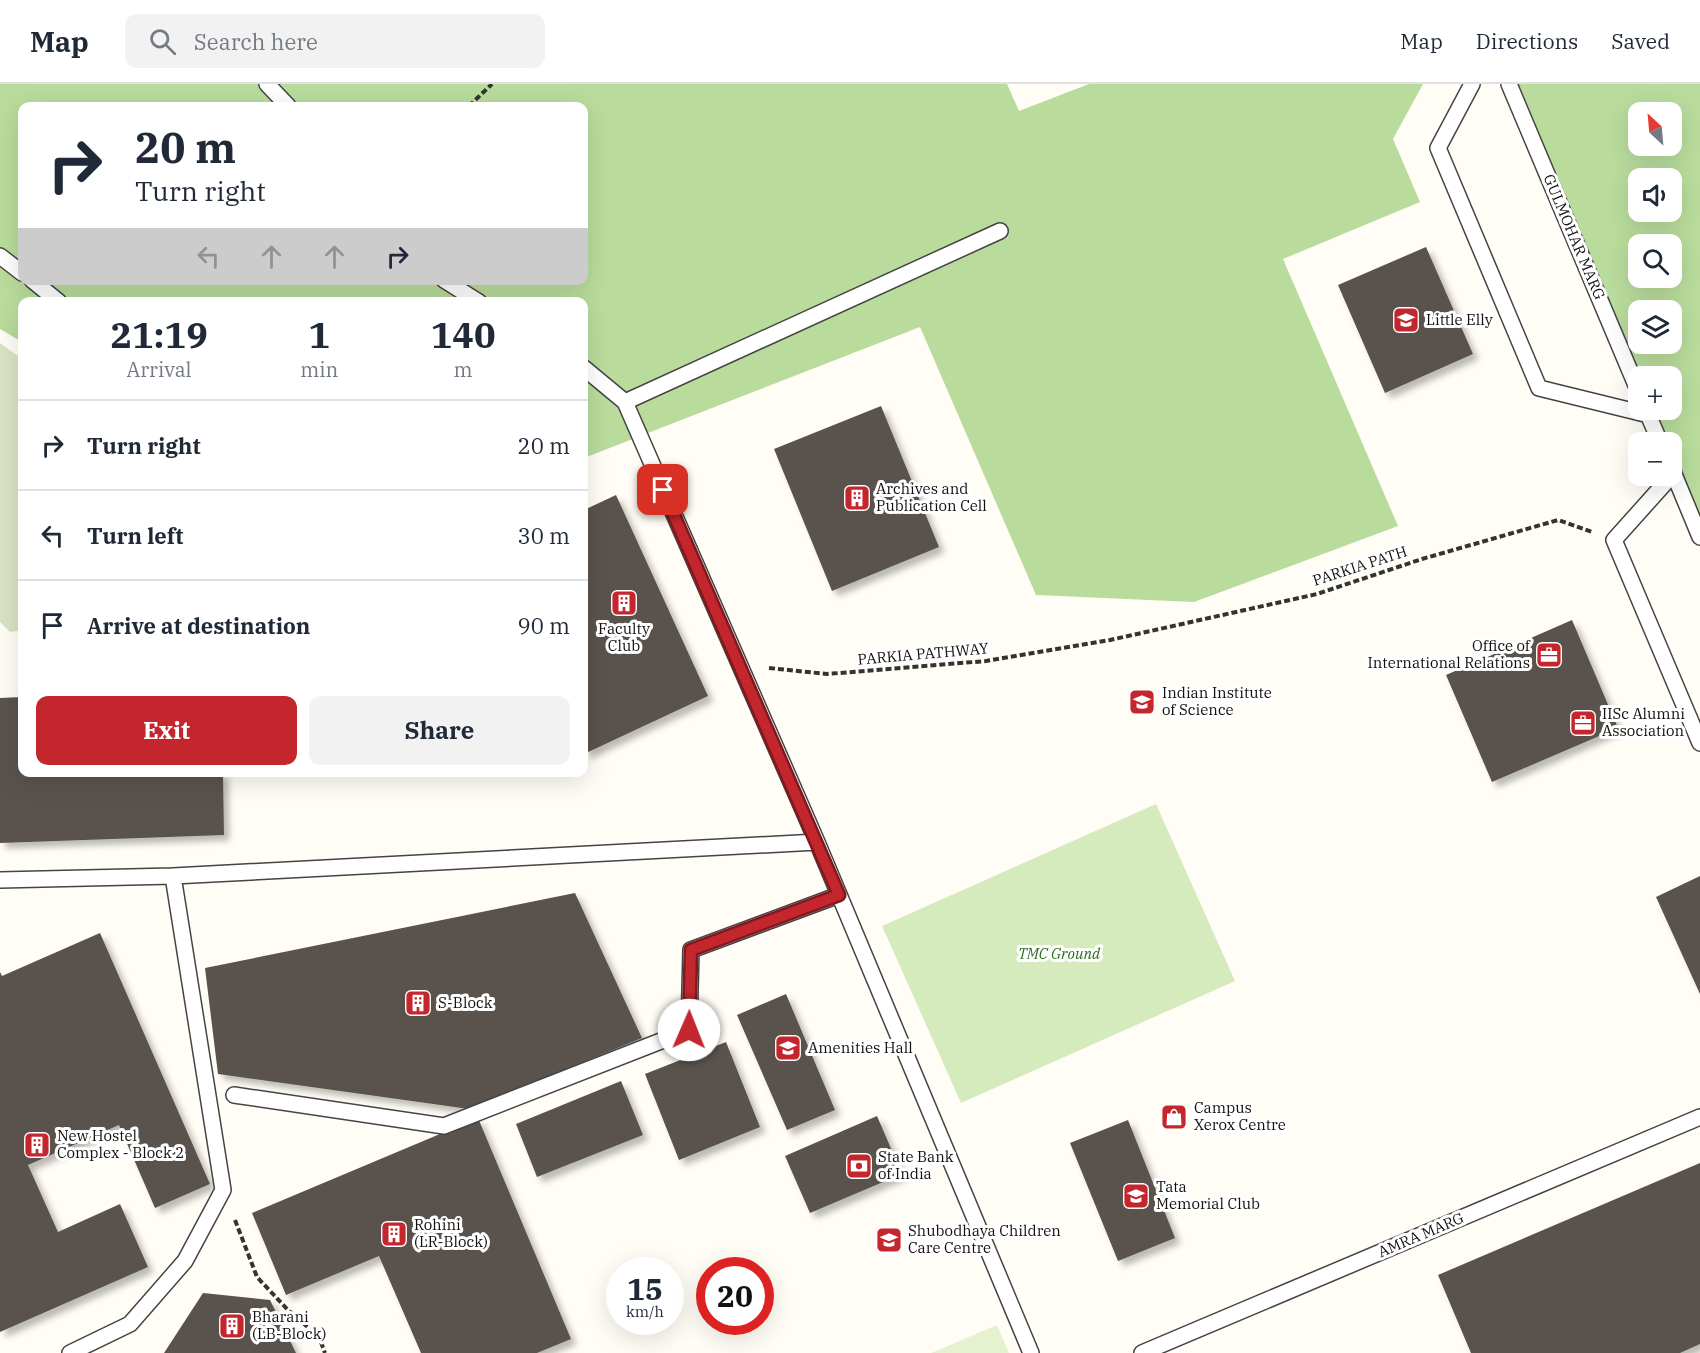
<!DOCTYPE html>
<meta charset="utf-8">
<style>
body{margin:0;font-family:"IBM Plex Serif",serif;background:#f2f2f3;color:#1f2937;height:100vh;display:flex;flex-direction:column;font-size:22px;white-space:nowrap}
*{box-sizing:border-box;margin:0}
p{font-size:20px;color:#747a83}
.icon{flex:none;width:33px;height:33px;fill:none;stroke:currentColor;stroke-width:2;stroke-linecap:round;stroke-linejoin:round}
.map{position:relative;flex:1;overflow:hidden}
.side{position:absolute;left:18px;top:213px;width:570px;height:480px;display:flex;flex-direction:column;background:#fff;border-radius:12px;box-shadow:0 6px 24px #0002}
.side>*{flex:none}
.hud{position:absolute;left:18px;top:18px;width:570px;height:183px;border-radius:12px;box-shadow:0 6px 24px #0002;background:#fff;color:#1f2937;overflow:hidden}
.needle{width:39px;rotate:334deg}
.buttons{position:absolute;left:1628px;top:18px;display:grid;gap:12px}
.buttons a{display:grid;place-items:center;width:54px;height:54px;border-radius:12px;background:#fff;box-shadow:0 6px 24px #0002;font-size:30px}
.speed{position:absolute;left:606px;top:1173px;display:flex;gap:12px;font-size:30px;font-weight:700;text-align:center}
.speed>*{display:grid;place-content:center;width:78px;height:78px;border-radius:50%;background:#fff;box-shadow:0 6px 24px #0002;line-height:1}
.speed small{font-size:15px;font-weight:400}
.speed .limit{border:9px solid #d22;background:#fff;color:#111}
.pin{position:absolute;display:grid;place-items:center;width:51px;height:51px;color:#fff;margin:-26px;border-radius:12px;box-shadow:0 3px 9px #0006}
.me{position:absolute;width:66px;margin:-33px;rotate:1deg;stroke-linejoin:round;filter:drop-shadow(0 0 4px #0008)}
.turn{display:flex;align-items:center;gap:21px;height:126px;padding:0 18px;font-size:27px}
.turn .icon{width:78px;height:78px;stroke-width:2.5}
.turn b{display:block;font-size:42px;line-height:51px}
.lanes{display:flex;align-items:center;height:57px;padding:0 18px;background:#0003;justify-content:center;gap:30px;direction:ltr}
.lanes .off{opacity:.35}
.eta{display:flex;justify-content:space-evenly;align-items:center;height:102px;text-align:center}
.eta b{font-size:36px;font-weight:700;line-height:42px}
.button{display:flex;gap:12px;margin-top:auto;padding:12px 18px}
.button a{flex:1;height:69px;border-radius:12px;background:#c4262e;color:#fff;font-size:24px;font-weight:700;line-height:69px;text-align:center}
.button a+a{background:#f2f2f3;color:#1f2937}
ul{padding:0;list-style:none}
li{display:flex;align-items:center;gap:18px;height:90px;padding:0 18px;border-top:2px solid #e0e1e3}
li div{flex:1}
li b{display:block;font-size:22px}
li em{font-style:normal}
header{display:flex;align-items:center;gap:36px;box-sizing:border-box;height:84px;padding:0 30px;background:#fff;border-bottom:2px solid #e0e1e3}
header strong{font-size:28px}
nav{display:flex;gap:33px;margin-inline-start:auto;font-size:21px}
.search{width:420px;height:54px;background:#f2f2f3;display:flex;align-items:center;gap:15px;box-sizing:border-box;padding:0 21px;border-radius:12px;color:#747a83;font-size:22px}
.map>svg:first-child{display:block}
.green{fill:#d5ebbd}
.forest{fill:#b9dc9c;fill-rule:evenodd}
.cemetery{fill:#d9e3c4}
.pitch{fill:#e6f2cf}
.building{fill:#5a524d;filter:url(#shadow)}
.lines{fill:none;stroke-linecap:round;stroke-linejoin:round}
.service-casing{stroke:#444;stroke-width:18}
.path{stroke:#333;stroke-width:4;stroke-dasharray:6 3;stroke-linecap:butt}
.service{stroke:#fff;stroke-width:15}
.route-casing{stroke:#7f191e;stroke-width:15}
.route{stroke:#c4262e;stroke-width:10}
.labels{text-anchor:middle;stroke-width:6;stroke-linejoin:round;paint-order:stroke}
.street-label{font-size:15px;fill:#111;stroke:#fff}
.poi-label{font-size:15px;fill:#111;stroke:#fff;text-anchor:start}
.park-label{font-size:15px;font-style:italic;fill:#2f6b1f;stroke:#fff}
</style>
<header>
<strong>Map</strong>
<div class="search"><svg class="icon" aria-label="search" viewBox="0 0 24 24"><circle cx="10" cy="10" r="6"/><path d="M15 15l6 6"/></svg>Search here</div>
<nav><a>Map</a><a>Directions</a><a>Saved</a></nav>
</header>
<div class="map">
<svg width="1700" height="1269" viewBox="0 0 1700 1269">
<defs>
<filter id="shadow"><feDropShadow dx="5.5" dy="5.5" stdDeviation="3" flood-color="#0004"/></filter>
</defs>
<rect width="100%" height="100%" fill="#fffdf5"/>
<path class="green" d="M1156 720 1235 897 961 1019 882 842Z"/>
<path class="forest" d="M0 0H1007L1019 27 1089 0H1423L1393 55 1420 118 1283 175 1398 442 1194 518 1036 511 920 243 584 374V218H22V258L0 245ZM22 22H584V196H22Z
M1513 0H1700V447L1671 378V358H1663L1649 326H1671V292H1638ZM1638 28H1671V62H1638ZM1638 94H1671V128H1638ZM1638 160H1671V194H1638ZM1638 226H1671V260H1638Z"/>
<path class="cemetery" d="M0 259 22 275V546L10 548 0 538Z"/>
<path class="pitch" d="M997 1241 1009 1269H931Z"/>
<path class="building" d="M1426 163 1473 270 1385 309 1338 201Z
M881 322 939 463 832 507 774 365Z
M616 411 708 612 584 670V426Z
M1572 536 1618 644 1492 698 1446 591Z
M22 613V688H223L224 751 0 759V614Z
M1700 792V910L1656 813Z
M575 809 642 954 469 1025 218 990 205 884Z
M100 849 210 1100 155 1124 119 1041 28 1081 58 1148 120 1120 148 1183 0 1248V888L2 892Z
M786 910 835 1026 787 1046 737 931Z
M726 958 760 1043 679 1076 645 990Z
M621 997 643 1051 537 1093 516 1040Z
M877 1032 902 1090 810 1129 785 1072Z
M478 1034 571 1255 537 1269H421L379 1172 286 1211 252 1129Z
M1128 1036 1175 1154 1118 1177 1070 1059Z
M1700 1079V1260L1680 1269H1471L1438 1191Z
M203 1209 270 1216 296 1269H164Z"/>
<g class="lines">
<defs>
<path id="service" d="M267 0 288 22
M1472 0 1438 64 1539 304 1649 331
M1509 0 1638 306
M0 172 22 189
M32 196 59 218
M444 196 479 218
M584 284 625 318 817 758 1031 1269
M625 318 1000 147
M1646 326 1660 358
M1671 383 1700 453
M1674 389 1614 456 1700 659
M0 796 173 792 817 758
M234 1011 444 1042 689 946 691 866 839 811
M70 1269 130 1240 185 1177 223 1106 173 792
M1142 1269 1700 1033"/>
</defs>
<use href="#service" class="service-casing"/>
<path class="path" d="M469 22 492 0
M769 584 827 590 986 577 1110 556 1317 510 1422 475 1558 436 1592 448
M235 1136 257 1193 287 1225 319 1253 325 1269"/>
<use href="#service" class="service"/>
</g>
<g class="lines">
<defs>
<path id="route" d="M663 406 839 811 691 866 689 946"/>
</defs>
<use href="#route" class="route-casing"/>
<use href="#route" class="route"/>
</g>
<defs>
<symbol id="school-square" viewBox="-11 -11 22 22"><rect x="-9" y="-9" width="18" height="18" rx="4" fill="#c4262e" stroke="#fff"/><path d="M0-5L7-2L0 1L-7-2ZM-4 1L0 2.5L4 1V4Q0 6-4 4Z" fill="#fff"/></symbol>
<symbol id="building-square" viewBox="-11 -11 22 22"><rect x="-9" y="-9" width="18" height="18" rx="4" fill="#c4262e" stroke="#fff"/><path d="M-4-6H4V6H1V3H-1V6H-4ZM-2.5-4.3h1.7v1.8h-1.7ZM.8-4.3h1.7v1.8H.8ZM-2.5-1h1.7V.8h-1.7ZM.8-1h1.7V.8H.8Z" fill="#fff"/></symbol>
<symbol id="office-square" viewBox="-11 -11 22 22"><rect x="-9" y="-9" width="18" height="18" rx="4" fill="#c4262e" stroke="#fff"/><path d="M-6-3h4V-5.5h4V-3h4V5H-6ZM-1-4.5V-3h2v-1.5ZM-6 0V1H6V0Z" fill="#fff"/></symbol>
<symbol id="university-square" viewBox="-11 -11 22 22"><rect x="-9" y="-9" width="18" height="18" rx="4" fill="#c4262e" stroke="#fff"/><path d="M0-5L7-2L0 1L-7-2ZM-4 1L0 2.5L4 1V4Q0 6-4 4Z" fill="#fff"/></symbol>
<symbol id="shop-square" viewBox="-11 -11 22 22"><rect x="-9" y="-9" width="18" height="18" rx="4" fill="#c4262e" stroke="#fff"/><path d="M-5-2.5h2.3a2.7 3.5 0 0 1 5.4 0H5L5.5 6h-11ZM-1.5-2.5h3a1.5 2.3 0 0 0-3 0Z" fill="#fff"/></symbol>
<symbol id="bank-square" viewBox="-11 -11 22 22"><rect x="-9" y="-9" width="18" height="18" rx="4" fill="#c4262e" stroke="#fff"/><path d="M-6-4H6V4H-6ZM0-2.3a2.3 2.3 0 1 0 0 4.6a2.3 2.3 0 1 0 0-4.6Z" fill="#fff"/></symbol>
</defs>
<g fill-rule="evenodd">
<use href="#school-square" x="1391" y="221" width="30" height="30"/>
<use href="#building-square" x="842" y="399" width="30" height="30"/>
<use href="#building-square" x="609" y="504" width="30" height="30"/>
<use href="#office-square" x="1534" y="556" width="30" height="30"/>
<use href="#university-square" x="1127" y="603" width="30" height="30"/>
<use href="#office-square" x="1568" y="624" width="30" height="30"/>
<use href="#building-square" x="403" y="904" width="30" height="30"/>
<use href="#university-square" x="773" y="949" width="30" height="30"/>
<use href="#shop-square" x="1159" y="1018" width="30" height="30"/>
<use href="#building-square" x="22" y="1046" width="30" height="30"/>
<use href="#bank-square" x="844" y="1067" width="30" height="30"/>
<use href="#university-square" x="1121" y="1097" width="30" height="30"/>
<use href="#building-square" x="379" y="1135" width="30" height="30"/>
<use href="#school-square" x="874" y="1141" width="30" height="30"/>
<use href="#building-square" x="217" y="1227" width="30" height="30"/>
</g>
<g class="labels">
<g class="street-label">
<text transform="translate(1574 153) rotate(67)" y="5">GULMOHAR MARG</text>
<text transform="translate(1360 482) rotate(-18)" y="5">PARKIA PATH</text>
<text transform="translate(923 570) rotate(-5)" y="5">PARKIA PATHWAY</text>
<text transform="translate(1421 1151) rotate(-23)" y="5">AMRA MARG</text>
</g>
<g class="poi-label">
<text x="1426" y="241">Little Elly</text>
<text x="876" y="410">Archives and<tspan x="876" dy="17">Publication Cell</tspan></text>
<text x="624" y="550" text-anchor="middle">Faculty<tspan x="624" dy="17">Club</tspan></text>
<text x="1530" y="567" text-anchor="end">Office of<tspan x="1530" dy="17">International Relations</tspan></text>
<text x="1162" y="614">Indian Institute<tspan x="1162" dy="17">of Science</tspan></text>
<text x="1602" y="635">IISc Alumni<tspan x="1602" dy="17">Association</tspan></text>
<text x="438" y="924">S-Block</text>
<text x="808" y="969">Amenities Hall</text>
<text x="1194" y="1029">Campus<tspan x="1194" dy="17">Xerox Centre</tspan></text>
<text x="57" y="1057">New Hostel<tspan x="57" dy="17">Complex - Block 2</tspan></text>
<text x="878" y="1078">State Bank<tspan x="878" dy="17">of India</tspan></text>
<text x="1156" y="1108">Tata<tspan x="1156" dy="17">Memorial Club</tspan></text>
<text x="414" y="1146">Rohini<tspan x="414" dy="17">(LR-Block)</tspan></text>
<text x="908" y="1152">Shubodhaya Children<tspan x="908" dy="17">Care Centre</tspan></text>
<text x="252" y="1238">Bharani<tspan x="252" dy="17">(LB-Block)</tspan></text>
</g>
<g class="park-label">
<text x="1059" y="875">TMC Ground</text>
</g>
</g>
</svg>
<div class="buttons">
<a><svg class="needle" viewBox="-14 -14 28 28"><path d="M0-13l5 13h-10z" fill="#e53935"/><path d="M0 13l5-13h-10z" fill="#747a83"/></svg></a>
<a><svg class="icon" aria-label="sound" viewBox="0 0 24 24"><path d="M4 9h4l5-4v14l-5-4H4zM17 9q2 3 0 6"/></svg></a>
<a><svg class="icon" aria-label="search" viewBox="0 0 24 24"><circle cx="10" cy="10" r="6"/><path d="M15 15l6 6"/></svg></a>
<a><svg class="icon" aria-label="layers" viewBox="0 0 24 24"><path d="M12 4l9 5-9 5-9-5zM3 14l9 5 9-5"/></svg></a>
<a>+</a>
<a>−</a>
</div>
<div class="speed"><div>15<small>km/h</small></div><div class="limit">20</div></div>
<div class="pin" style="left:663px;top:406px;background:#d93025"><svg class="icon" aria-label="arrive" viewBox="0 0 24 24"><path d="M6 21V4h12l-3 4 3 4H6"/></svg></div>
<svg class="me" style="left:689px;top:946px" viewBox="-20 -20 40 40"><circle r="19" fill="#fff"/><path d="M0-13L10 11 0 6-10 11z" fill="#c4262e"/></svg>
<div class="hud">
<div class="turn"><svg class="icon" aria-label="right" viewBox="0 0 24 24"><path d="M7 20v-9h11M14 6l5 5-5 5"/></svg><div><b>20 m</b>Turn right</div></div>
<div class="lanes"><svg class="icon off" aria-label="left" viewBox="0 0 24 24"><path d="M17 20v-9H6M10 6l-5 5 5 5"/></svg><svg class="icon off" aria-label="ahead" viewBox="0 0 24 24"><path d="M12 20V5M6 11l6-6 6 6"/></svg><svg class="icon off" aria-label="ahead" viewBox="0 0 24 24"><path d="M12 20V5M6 11l6-6 6 6"/></svg><svg class="icon" aria-label="right" viewBox="0 0 24 24"><path d="M7 20v-9h11M14 6l5 5-5 5"/></svg></div>
</div>
<section class="side">
<div class="eta">
<div><b>21:19</b><p>Arrival</p></div>
<div><b>1</b><p>min</p></div>
<div><b>140</b><p>m</p></div>
</div>
<ul>
<li><svg class="icon" aria-label="right" viewBox="0 0 24 24"><path d="M7 20v-9h11M14 6l5 5-5 5"/></svg><div><b>Turn right</b></div><em>20 m</em></li>
<li><svg class="icon" aria-label="left" viewBox="0 0 24 24"><path d="M17 20v-9H6M10 6l-5 5 5 5"/></svg><div><b>Turn left</b></div><em>30 m</em></li>
<li><svg class="icon" aria-label="arrive" viewBox="0 0 24 24"><path d="M6 21V4h12l-3 4 3 4H6"/></svg><div><b>Arrive at destination</b></div><em>90 m</em></li>
</ul>
<div class="button"><a>Exit</a><a>Share</a></div>
</section>
</div>
